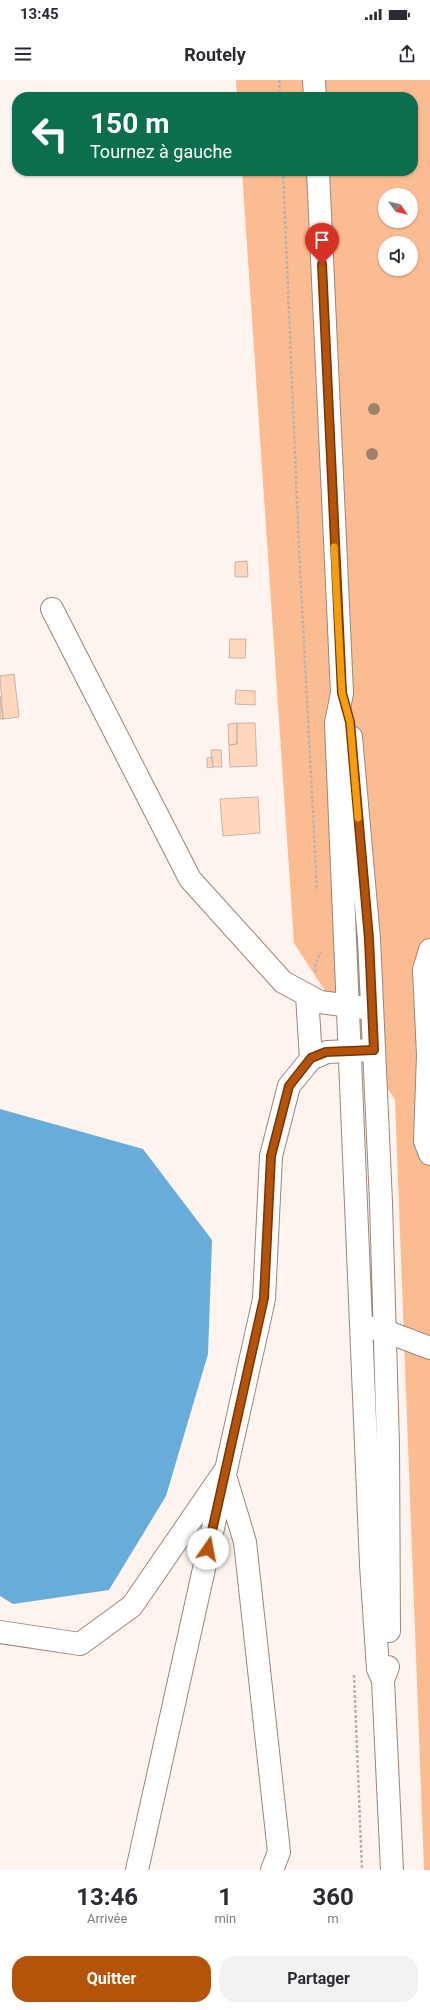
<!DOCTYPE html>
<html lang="fr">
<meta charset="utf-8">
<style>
body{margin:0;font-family:Roboto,sans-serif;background:#f2f2f3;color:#2b2b33;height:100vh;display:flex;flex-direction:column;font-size:15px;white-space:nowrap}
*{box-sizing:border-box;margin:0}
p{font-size:13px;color:#7c7c81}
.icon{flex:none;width:22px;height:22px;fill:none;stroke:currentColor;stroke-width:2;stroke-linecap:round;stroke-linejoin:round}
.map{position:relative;height:1790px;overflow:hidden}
.sheet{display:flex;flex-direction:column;background:#fff;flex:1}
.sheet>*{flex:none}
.top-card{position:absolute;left:12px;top:12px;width:406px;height:84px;border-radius:16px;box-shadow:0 1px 3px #0004;background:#0b6e4f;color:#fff;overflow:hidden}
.needle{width:26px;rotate:124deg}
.buttons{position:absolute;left:378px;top:108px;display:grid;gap:8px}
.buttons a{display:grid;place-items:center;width:40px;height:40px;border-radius:50%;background:#fff;box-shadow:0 1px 3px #0004;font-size:20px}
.pin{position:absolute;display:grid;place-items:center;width:34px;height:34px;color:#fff;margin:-41px -17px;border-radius:50% 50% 50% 0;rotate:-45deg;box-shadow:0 0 4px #0007}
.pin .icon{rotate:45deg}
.me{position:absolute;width:44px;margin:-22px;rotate:12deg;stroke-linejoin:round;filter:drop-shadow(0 0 3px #0008)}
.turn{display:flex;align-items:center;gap:14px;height:84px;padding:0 12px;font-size:18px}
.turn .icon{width:52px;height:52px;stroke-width:2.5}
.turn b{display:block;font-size:28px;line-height:34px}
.eta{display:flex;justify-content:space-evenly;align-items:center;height:68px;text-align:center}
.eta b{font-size:24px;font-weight:700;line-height:28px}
.cta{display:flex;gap:8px;margin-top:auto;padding:8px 12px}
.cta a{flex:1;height:46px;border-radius:16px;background:#b45309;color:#fff;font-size:16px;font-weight:700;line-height:46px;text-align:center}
.cta a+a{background:#f2f2f3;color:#2b2b33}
.status{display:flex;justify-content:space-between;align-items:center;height:28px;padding:0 20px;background:#fff;direction:ltr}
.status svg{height:11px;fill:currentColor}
header{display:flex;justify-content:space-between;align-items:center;height:52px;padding:0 12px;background:#fff;font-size:18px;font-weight:700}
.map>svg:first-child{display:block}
.green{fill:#fcbc92;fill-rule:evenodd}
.water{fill:#68add9}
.building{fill:#ffd7bd;stroke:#c8b4a7}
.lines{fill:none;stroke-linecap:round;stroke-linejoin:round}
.minor-casing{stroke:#998679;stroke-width:24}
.major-casing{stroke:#998679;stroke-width:24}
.path{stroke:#bbb2ad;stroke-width:2.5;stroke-dasharray:3 2;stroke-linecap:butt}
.minor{stroke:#fff;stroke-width:22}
.major{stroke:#fff;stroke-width:22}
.tree{fill:#9d836e}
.route-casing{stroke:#753606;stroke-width:10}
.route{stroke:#b45309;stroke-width:7}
.slow{stroke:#f59e0b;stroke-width:7}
</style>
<div class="status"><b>13:45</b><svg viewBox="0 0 49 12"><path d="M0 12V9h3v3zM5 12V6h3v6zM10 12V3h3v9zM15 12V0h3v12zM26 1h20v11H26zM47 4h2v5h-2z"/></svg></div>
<header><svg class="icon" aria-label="menu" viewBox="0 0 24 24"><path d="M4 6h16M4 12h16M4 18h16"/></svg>Routely<svg class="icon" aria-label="share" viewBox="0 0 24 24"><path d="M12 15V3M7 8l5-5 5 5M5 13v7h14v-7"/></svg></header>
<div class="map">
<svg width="430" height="1790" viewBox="0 0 430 1790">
<rect width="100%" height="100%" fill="#fdf4ef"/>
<path class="green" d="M236 0H430V1790H424L395 1020 294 863 242 91H413V17H237ZM385 115H411V141H385ZM385 163H411V189H385Z"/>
<path class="water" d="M0 1029 143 1069 212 1160 208 1274 166 1416 109 1510 13 1524 0 1516Z"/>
<path class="building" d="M247 481 248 497H235V482Z
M230 559H246L245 578H229Z
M14 594 19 637 3 639 0 596Z
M236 610 255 611V625L235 624Z
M0 616 3 639H0Z
M237 643H255L257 686 230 687 229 665 237 664Z
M237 643V664L229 665 228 644Z
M211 670H221L222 687H213Z
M212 677 213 687 207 688V678Z
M258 717 260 753 223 756 220 719Z"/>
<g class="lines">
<defs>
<path id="minor" d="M52 529 190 799 283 902 320 922 372 929
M430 870 424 890 428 975 425 1061 430 1074
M307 915 311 979
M362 1246 385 1251 430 1268
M0 1552 80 1564 132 1526 224 1392 245 1462 279 1772 272 1790
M137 1790 264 1219 271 1076 289 1006 311 979 327 972 374 970"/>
<path id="major" d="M314 0 315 17
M318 91 342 613 336 643 371 1485 378 1589 383 1600
M351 657 369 859 381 1122 388 1365 389 1551
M388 1587 383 1600 392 1790"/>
</defs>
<use href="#minor" class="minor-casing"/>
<use href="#major" class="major-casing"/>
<path class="path" d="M279 0 280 17
M283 91 299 468 317 811
M316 892 315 884 321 872
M354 1595 362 1790"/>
<use href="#minor" class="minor"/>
<use href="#major" class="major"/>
</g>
<g class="tree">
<circle cx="374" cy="329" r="6"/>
<circle cx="372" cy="374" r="6"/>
</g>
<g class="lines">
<defs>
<path id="route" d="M208 1469 264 1218 271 1076 289 1006 311 978 326 972 374 970 369 859 350 642 342 613 322 184"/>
</defs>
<use href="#route" class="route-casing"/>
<use href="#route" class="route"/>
<path class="slow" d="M334 467 342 613 350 642 358 738"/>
</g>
</svg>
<div class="buttons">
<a><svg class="needle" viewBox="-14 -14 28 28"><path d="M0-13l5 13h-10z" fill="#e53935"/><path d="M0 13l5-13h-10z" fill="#7c7c81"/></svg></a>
<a><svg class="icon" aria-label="sound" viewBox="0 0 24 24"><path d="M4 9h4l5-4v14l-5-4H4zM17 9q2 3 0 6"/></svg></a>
</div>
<div class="pin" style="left:322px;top:184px;background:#d93025"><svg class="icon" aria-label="arrive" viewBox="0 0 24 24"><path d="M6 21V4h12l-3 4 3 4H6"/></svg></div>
<svg class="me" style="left:208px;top:1469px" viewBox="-20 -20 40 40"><circle r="19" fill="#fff"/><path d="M0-13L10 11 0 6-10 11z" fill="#b45309"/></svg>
<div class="top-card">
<div class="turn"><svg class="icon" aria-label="left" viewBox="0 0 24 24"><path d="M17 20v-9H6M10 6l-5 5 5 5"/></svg><div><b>150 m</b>Tournez à gauche</div></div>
</div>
</div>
<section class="sheet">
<div class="eta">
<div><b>13:46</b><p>Arrivée</p></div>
<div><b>1</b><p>min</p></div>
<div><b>360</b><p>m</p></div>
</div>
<div class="cta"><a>Quitter</a><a>Partager</a></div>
</section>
